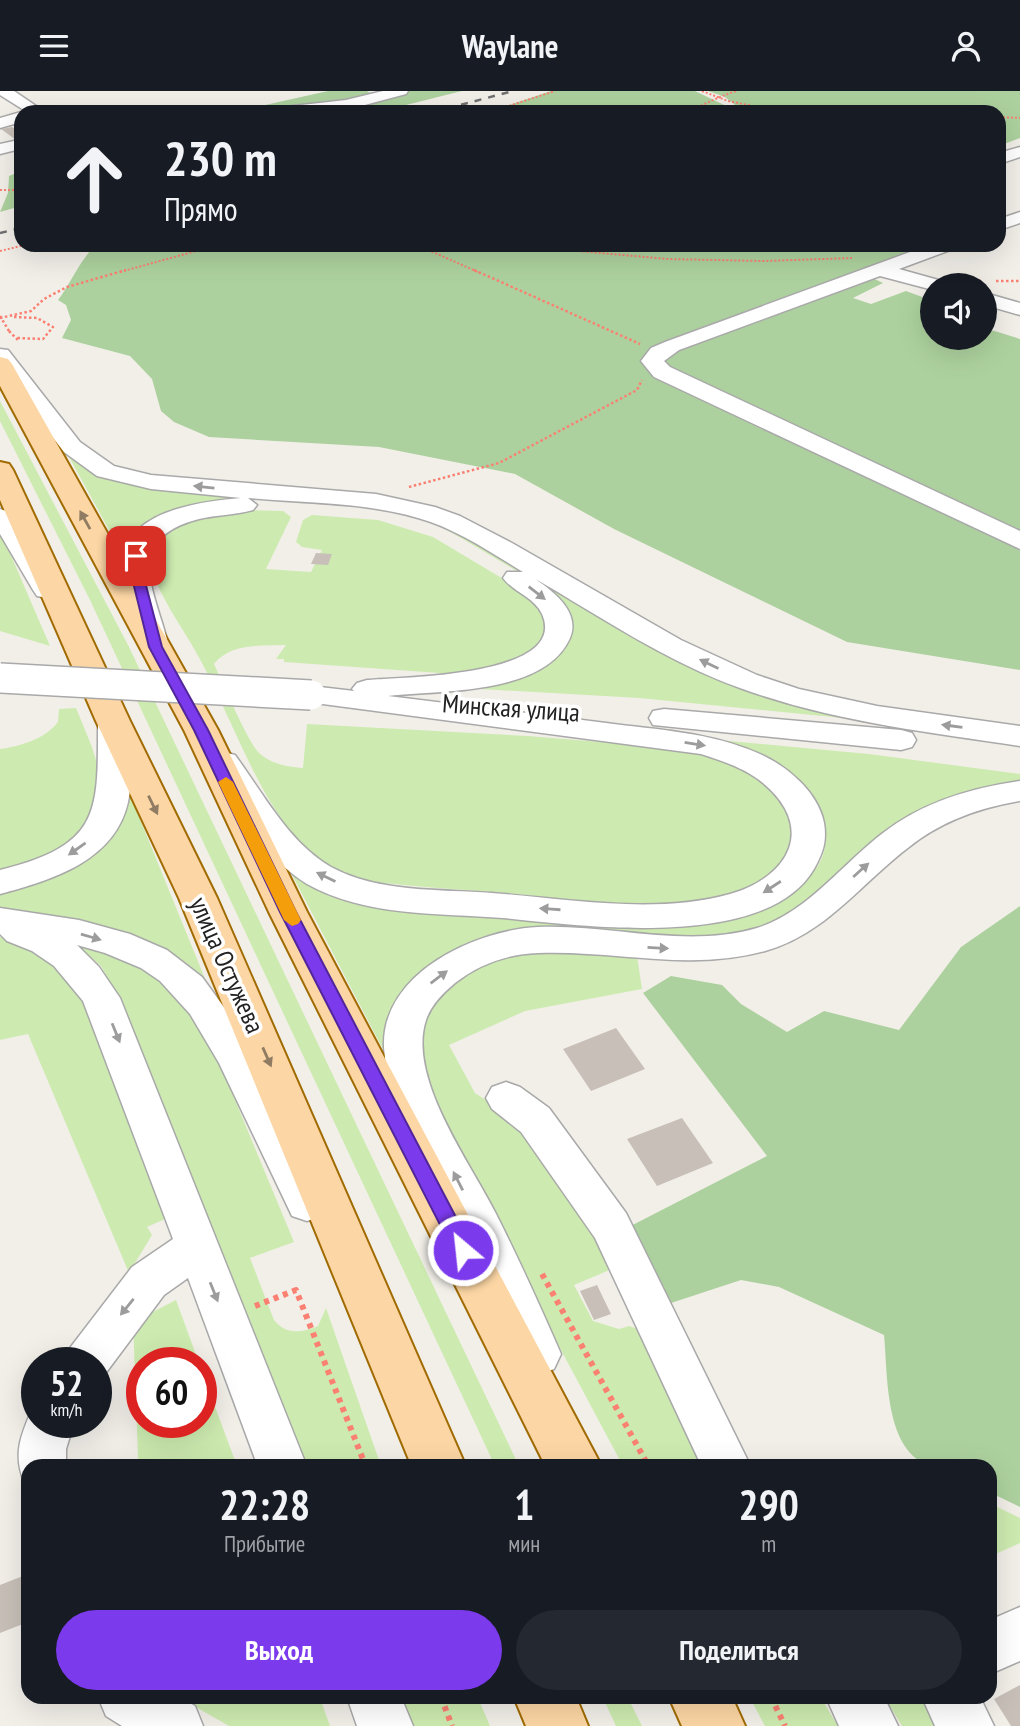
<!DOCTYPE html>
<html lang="ru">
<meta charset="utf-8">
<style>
body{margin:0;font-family:"PT Sans Narrow",sans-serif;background:#242831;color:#f1f3f6;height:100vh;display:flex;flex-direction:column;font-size:26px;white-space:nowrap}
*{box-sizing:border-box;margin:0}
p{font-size:23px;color:#9ea1a6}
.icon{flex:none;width:38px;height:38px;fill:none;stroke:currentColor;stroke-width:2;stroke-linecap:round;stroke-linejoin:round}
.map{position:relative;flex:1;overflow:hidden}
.panel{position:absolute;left:21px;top:1368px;width:976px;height:245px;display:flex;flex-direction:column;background:#171b24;border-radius:21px;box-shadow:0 7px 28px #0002}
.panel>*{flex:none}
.banner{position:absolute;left:14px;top:14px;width:992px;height:147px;border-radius:21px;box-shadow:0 7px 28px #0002;background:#171b24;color:#f1f3f6;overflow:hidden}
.buttons{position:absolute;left:920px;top:182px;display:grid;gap:14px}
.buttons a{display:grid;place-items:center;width:77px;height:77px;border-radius:50%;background:#171b24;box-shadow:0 7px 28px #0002;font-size:35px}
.speed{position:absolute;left:21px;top:1256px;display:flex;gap:14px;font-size:35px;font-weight:700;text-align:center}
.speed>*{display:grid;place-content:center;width:91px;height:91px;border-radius:50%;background:#171b24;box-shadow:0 7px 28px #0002;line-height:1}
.speed small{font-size:18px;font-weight:400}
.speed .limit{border:10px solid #d22;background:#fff;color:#111}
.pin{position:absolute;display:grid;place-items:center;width:60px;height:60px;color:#fff;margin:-30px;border-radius:14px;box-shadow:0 4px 10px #0006}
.me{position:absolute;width:77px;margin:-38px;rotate:332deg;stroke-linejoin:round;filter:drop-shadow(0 0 5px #0008)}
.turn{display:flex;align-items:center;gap:24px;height:147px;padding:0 35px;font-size:32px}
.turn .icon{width:91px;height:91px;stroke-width:2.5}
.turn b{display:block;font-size:49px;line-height:60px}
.eta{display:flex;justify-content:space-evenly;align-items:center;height:119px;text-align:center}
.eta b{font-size:42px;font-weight:800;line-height:49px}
.cta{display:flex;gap:14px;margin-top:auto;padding:14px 35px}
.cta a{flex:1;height:80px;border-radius:42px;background:#7c3aed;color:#fff;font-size:28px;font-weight:800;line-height:80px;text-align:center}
.cta a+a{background:#242831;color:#f1f3f6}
header{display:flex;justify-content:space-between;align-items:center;height:91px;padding:0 35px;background:#171b24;font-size:32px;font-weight:800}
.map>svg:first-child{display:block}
.grass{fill:#cdebb0}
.forest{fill:#add19e}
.building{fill:#c7bfb8}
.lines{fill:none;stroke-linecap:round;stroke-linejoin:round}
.minor-casing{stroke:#a9a9a9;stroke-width:3}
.major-casing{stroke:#a06b00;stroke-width:4}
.path-far2{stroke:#fa8072;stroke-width:2;stroke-dasharray:2 2;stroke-linecap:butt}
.path-far1{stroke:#fa8072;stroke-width:2.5;stroke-dasharray:2.5 2.5;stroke-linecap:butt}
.path{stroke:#fa8072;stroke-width:6;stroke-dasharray:5 5;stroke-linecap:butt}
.minor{fill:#fff;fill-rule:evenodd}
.major{fill:#fcd6a4;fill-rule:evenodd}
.rail{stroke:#707070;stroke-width:2.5;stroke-dasharray:7 7;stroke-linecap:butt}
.minor-bridge-casing{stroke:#a9a9a9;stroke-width:32;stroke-linecap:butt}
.path-bridge{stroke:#fa8072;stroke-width:2.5;stroke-dasharray:2.5 2.5;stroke-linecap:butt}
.minor-bridge{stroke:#fff;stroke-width:29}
.oneway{fill:#9c9c9c}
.oneway2{fill:#8f7c63}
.route{fill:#7c3aed;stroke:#51269a;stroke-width:2}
.slow{fill:#f59e0b}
.labels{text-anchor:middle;stroke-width:7;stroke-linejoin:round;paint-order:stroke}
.street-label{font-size:26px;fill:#222;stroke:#fff}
</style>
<header><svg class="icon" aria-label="menu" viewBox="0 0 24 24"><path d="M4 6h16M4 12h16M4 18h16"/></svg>Waylane<svg class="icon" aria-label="person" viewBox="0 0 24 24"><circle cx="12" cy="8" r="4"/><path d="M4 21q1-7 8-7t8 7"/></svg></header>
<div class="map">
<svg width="1020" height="1635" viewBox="0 0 1020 1635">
<rect width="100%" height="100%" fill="#f2efe9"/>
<path class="grass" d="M0 310 129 556 519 1375H495L90 509 0 330Z
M68 364C125 416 321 399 404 419 477 436 540 488 604 525 686 572 751 601 843 624V627L639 607 480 598V595C514 591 555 577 571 544 572 509 536 492 510 476 481 459 452 440 421 427 369 407 236 402 182 418 161 425 144 436 127 450L125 468Z
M249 419 283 420 291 426 266 478 311 481 322 459 302 456 296 451 303 429 312 424 378 429 433 446 520 498 532 507 547 527 542 555 498 576 454 583 284 571V568H276L286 554C261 555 230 552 214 573 224 594 245 645 258 661 270 673 288 676 303 677L307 633 528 645 686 658 719 667 760 685 791 715 795 751C785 767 777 780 760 790 692 830 582 809 506 802 469 799 432 797 394 793 369 791 338 787 318 770 263 723 236 636 202 572 183 535 156 505 148 463L164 441 194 426Z
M0 439 50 555 0 540Z
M76 617 92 656 102 689 91 734 61 759 0 782V658C21 655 45 648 58 631L59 618Z
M719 649 869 663 1020 683V690L970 700 932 714 807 812 782 828 749 841 697 847 502 842 466 852 437 868 418 886 388 968 288 776 544 826 793 800C818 780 832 762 822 730Z
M126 694 206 890 179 869 0 821V800L40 790Z
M0 846 33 856 78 893 167 1127 147 1136 152 1144 129 1182 28 943 0 949Z
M74 852 123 865 176 900 213 956 294 1151 250 1167 274 1229C286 1244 302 1242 318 1235L326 1217 381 1375H307L123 914 101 875Z
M538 859 637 865 642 898 525 920 449 954 475 1002 526 1035 600 1143 612 1178 574 1194 593 1230 619 1238 629 1235 638 1238 705 1375H623L515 1173 432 1007C413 956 415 917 463 884 470 880 477 872 485 870 502 864 521 862 538 859Z
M176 1209 199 1272H142V1332H201V1278L237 1375H141L138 1367 133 1231Z
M991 1413 1020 1427V1452L991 1465Z
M180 1607H320L330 1635H229Z
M399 1607H478L490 1635H410Z
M603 1607H628L642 1635H616Z
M750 1607H821L838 1635H765Z
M885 1607H932L950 1635H902Z"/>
<path class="forest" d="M328 0H367L374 4 396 0H462L378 21H234Z
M551 0H695L739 21H489Z
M708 0H1020V47L999 55V21H744L725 6Z
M21 80V115L0 121 8 102 9 85Z
M97 154H928L646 265 665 272 668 265 680 256 866 184 883 192 853 207 871 213 906 200 933 210V215L925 219 933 222V247H985V237L1020 248V579L847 551 614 438 515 383 379 356 209 346 174 331 161 320 152 288 130 265 62 247 71 229 66 214 58 209C70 194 83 163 97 154Z
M1020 815V1416L991 1402 990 1376C972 1375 948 1380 931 1375 884 1361 888 1284 884 1244L779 1196 741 1189 668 1213 619 1141 767 1065 643 902 671 885 722 894 741 913 787 941 824 920 899 939 961 856Z"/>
<path class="building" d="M12 36 21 42V48L16 49 1 38Z
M316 462 332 463 328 474 311 473Z
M616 937 645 978 591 1000 563 958Z
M682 1027 713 1072 657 1095 627 1048Z
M597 1194 611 1223 594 1229 580 1200Z
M28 1483V1531L0 1542V1494Z
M1020 1594V1635H1011L994 1608Z"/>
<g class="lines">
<defs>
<path id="minor" d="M0 0H14L45 21H27L0 4Z
M383 0H408L406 3 346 19 276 21 284 16 346 9Z
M21 21V31L0 37V27Z
M14 50 20 52V58L0 63V53Z
M1020 56V66L999 73V62Z
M1020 121V132L999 139V128Z
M929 154H955L953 158 899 178 942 190 945 194H933V199L880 185 679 259 664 270 670 276 1020 440V458L654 286 641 270 651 257 665 251Z
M985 202 1020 212V224L985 214Z
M0 258 8 259 80 351 114 375 151 384 376 403 435 416 460 425 512 452 681 549 757 584 799 598 877 615 1020 635V655C926 641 830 630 740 597 667 571 601 526 534 487 553 500 581 521 570 547 545 604 442 599 388 605 461 614 533 623 606 632 658 639 711 641 760 663 787 675 818 701 824 732 827 750 823 762 814 778 766 860 583 835 503 827 439 822 366 826 307 793 263 767 235 712 208 671L213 664 224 661 235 664C263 702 289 752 331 776 379 802 440 798 492 802 569 808 655 824 730 803 790 786 816 736 763 692 745 677 722 670 701 663L300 610 296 604 300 598 311 595 354 600 352 598 357 592 367 589C400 586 570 586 542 523 534 506 513 501 503 487L507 481H523C490 461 455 437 418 427 364 411 304 412 248 407L257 414 253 419C235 424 216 424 199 428 122 448 154 498 168 552L164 558 154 561 144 558 140 552C134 528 124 503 123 478 120 420 198 411 241 407L151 398 97 385 64 361 0 278Z
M0 418 9 421 18 430 61 499 57 505 47 507 37 505 33 499 0 443Z
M664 618 901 639 912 642 916 649 912 656 901 659 653 634 649 627 653 620Z
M113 621 124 623 128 630C129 656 134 685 128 711 115 770 52 789 0 803V779C101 754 98 722 98 630L102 623Z
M1020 690V710C979 717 942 730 909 756 860 793 826 843 765 860 689 881 615 859 538 862 508 863 479 873 455 892 443 902 431 914 426 929 407 986 469 1070 494 1119 518 1166 540 1215 561 1263L554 1278 538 1284 522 1278C501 1231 482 1183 460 1137 434 1083 387 1017 384 956 381 882 476 839 538 836 610 833 686 858 757 837 808 821 842 773 883 742 923 711 971 697 1020 690Z
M0 817 79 829 130 843 167 859 202 886 242 941 328 1112 322 1125 307 1130 292 1125 219 972 190 923 160 890 141 877 105 862 77 854 99 876 120 907 307 1376H258L188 1187 164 1204 102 1287 96 1290V1272H63L70 1257 132 1176 173 1148 83 910 54 875 32 860 7 850 0 843Z
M506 991 520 996 549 1017 626 1122 751 1376H702L595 1147 521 1041 492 1018 486 1007 492 996Z
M37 1314V1332H74L66 1358V1376H28V1394L25 1393C12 1363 21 1344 33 1316Z
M1020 1516V1570L990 1583V1529Z
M98 1606H179L195 1615 203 1635H122L106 1625Z
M347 1606H401L413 1635H357Z
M826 1606H884L898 1635H839Z
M922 1606H980L994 1635H935Z"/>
<path id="major" d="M0 266 8 268 12 273 218 639 307 821 602 1376H546L269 821 184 639 0 295Z
M0 371 9 373 13 379 130 630 217 807 466 1376H412L179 807 96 630 0 409Z
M514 1606H576L588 1635H526Z
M669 1606H732L745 1635H682Z"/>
</defs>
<use href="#minor" class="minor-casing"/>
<use href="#major" class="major-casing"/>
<path class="path-far2" d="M702 0 728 10 783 21
M781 20 798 21
M490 21 555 0
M639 21 691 16
M686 21C704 14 719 5 737 0
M999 26 1020 27
M0 99H21
M417 154 478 181
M511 154 668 168 764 170 852 167
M0 160 25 154
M120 181 218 154"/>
<path class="path-far1" d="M474 179 640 253
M996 190H1020
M954 191 981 190
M14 226 37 227 53 236 43 248 17 247
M0 227 31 220 44 208 67 196 126 179
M9 240 18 249
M409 396 499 372 637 299 642 289"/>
<path class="path" d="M542 1183 649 1376
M255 1215 296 1199 366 1376
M441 1606 452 1635
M771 1606 785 1635"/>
<use href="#minor" class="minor"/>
<use href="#major" class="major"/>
<path class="rail" d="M434 21 513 0
M0 142 21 137"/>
<defs>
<path id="minor-bridge" d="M0 587 311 604"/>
</defs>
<use href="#minor-bridge" class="minor-bridge-casing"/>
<path class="path-bridge" d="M0 225 9 240"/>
<use href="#minor-bridge" class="minor-bridge"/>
</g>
<defs><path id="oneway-solid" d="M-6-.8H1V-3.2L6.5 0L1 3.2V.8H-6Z" transform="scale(1.75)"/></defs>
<g class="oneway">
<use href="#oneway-solid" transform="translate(204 396) rotate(-174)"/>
<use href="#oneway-solid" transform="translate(537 502) rotate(38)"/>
<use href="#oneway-solid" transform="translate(709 573) rotate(-154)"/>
<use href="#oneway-solid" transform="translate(952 635) rotate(-172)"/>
<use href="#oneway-solid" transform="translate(695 653) rotate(9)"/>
<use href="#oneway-solid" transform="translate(77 758) rotate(145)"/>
<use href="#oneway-solid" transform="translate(861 779) rotate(-42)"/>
<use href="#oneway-solid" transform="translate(326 786) rotate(-154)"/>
<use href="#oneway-solid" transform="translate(772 796) rotate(147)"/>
<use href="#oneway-solid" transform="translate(550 818) rotate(-176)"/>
<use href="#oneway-solid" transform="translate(91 846) rotate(16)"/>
<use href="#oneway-solid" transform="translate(658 857) rotate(3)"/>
<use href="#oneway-solid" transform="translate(439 886) rotate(-37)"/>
<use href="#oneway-solid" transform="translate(116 942) rotate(68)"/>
<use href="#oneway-solid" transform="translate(458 1090) rotate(-117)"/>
<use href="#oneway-solid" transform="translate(214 1201) rotate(68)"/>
<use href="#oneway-solid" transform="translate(127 1216) rotate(129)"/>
</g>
<g class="oneway2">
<use href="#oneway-solid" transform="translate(85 429) rotate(-119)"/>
<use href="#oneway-solid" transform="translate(153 714) rotate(64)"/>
<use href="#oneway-solid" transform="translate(267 966) rotate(66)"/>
</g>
<path class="route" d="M136 461 142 465V479L162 556 208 639 296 821 470 1153 473 1159 470 1165 463 1167 456 1165 280 821 194 639 149 556 130 479V465Z"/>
<path class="slow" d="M226 686 233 691 301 829 298 833 292 835 284 829 218 691Z"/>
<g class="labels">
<g class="street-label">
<text transform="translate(511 617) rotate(4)" y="9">Минская улица</text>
<text transform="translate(227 874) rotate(66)" y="9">улица Остужева</text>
</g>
</g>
</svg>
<div class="buttons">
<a><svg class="icon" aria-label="sound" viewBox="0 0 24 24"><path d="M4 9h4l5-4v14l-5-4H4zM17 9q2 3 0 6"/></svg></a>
</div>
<div class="speed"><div>52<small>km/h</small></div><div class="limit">60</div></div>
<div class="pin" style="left:136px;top:465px;background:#d93025"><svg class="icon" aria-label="arrive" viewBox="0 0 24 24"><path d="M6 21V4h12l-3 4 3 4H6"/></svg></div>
<svg class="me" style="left:463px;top:1159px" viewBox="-20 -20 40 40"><circle r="17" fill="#7c3aed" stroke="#fff" stroke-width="3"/><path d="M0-11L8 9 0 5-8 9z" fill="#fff"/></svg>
<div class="banner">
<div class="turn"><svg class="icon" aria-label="ahead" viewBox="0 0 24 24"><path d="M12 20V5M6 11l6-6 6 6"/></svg><div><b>230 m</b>Прямо</div></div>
</div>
<section class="panel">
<div class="eta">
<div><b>22:28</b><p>Прибытие</p></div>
<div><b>1</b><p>мин</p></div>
<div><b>290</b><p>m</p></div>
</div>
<div class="cta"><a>Выход</a><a>Поделиться</a></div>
</section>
</div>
